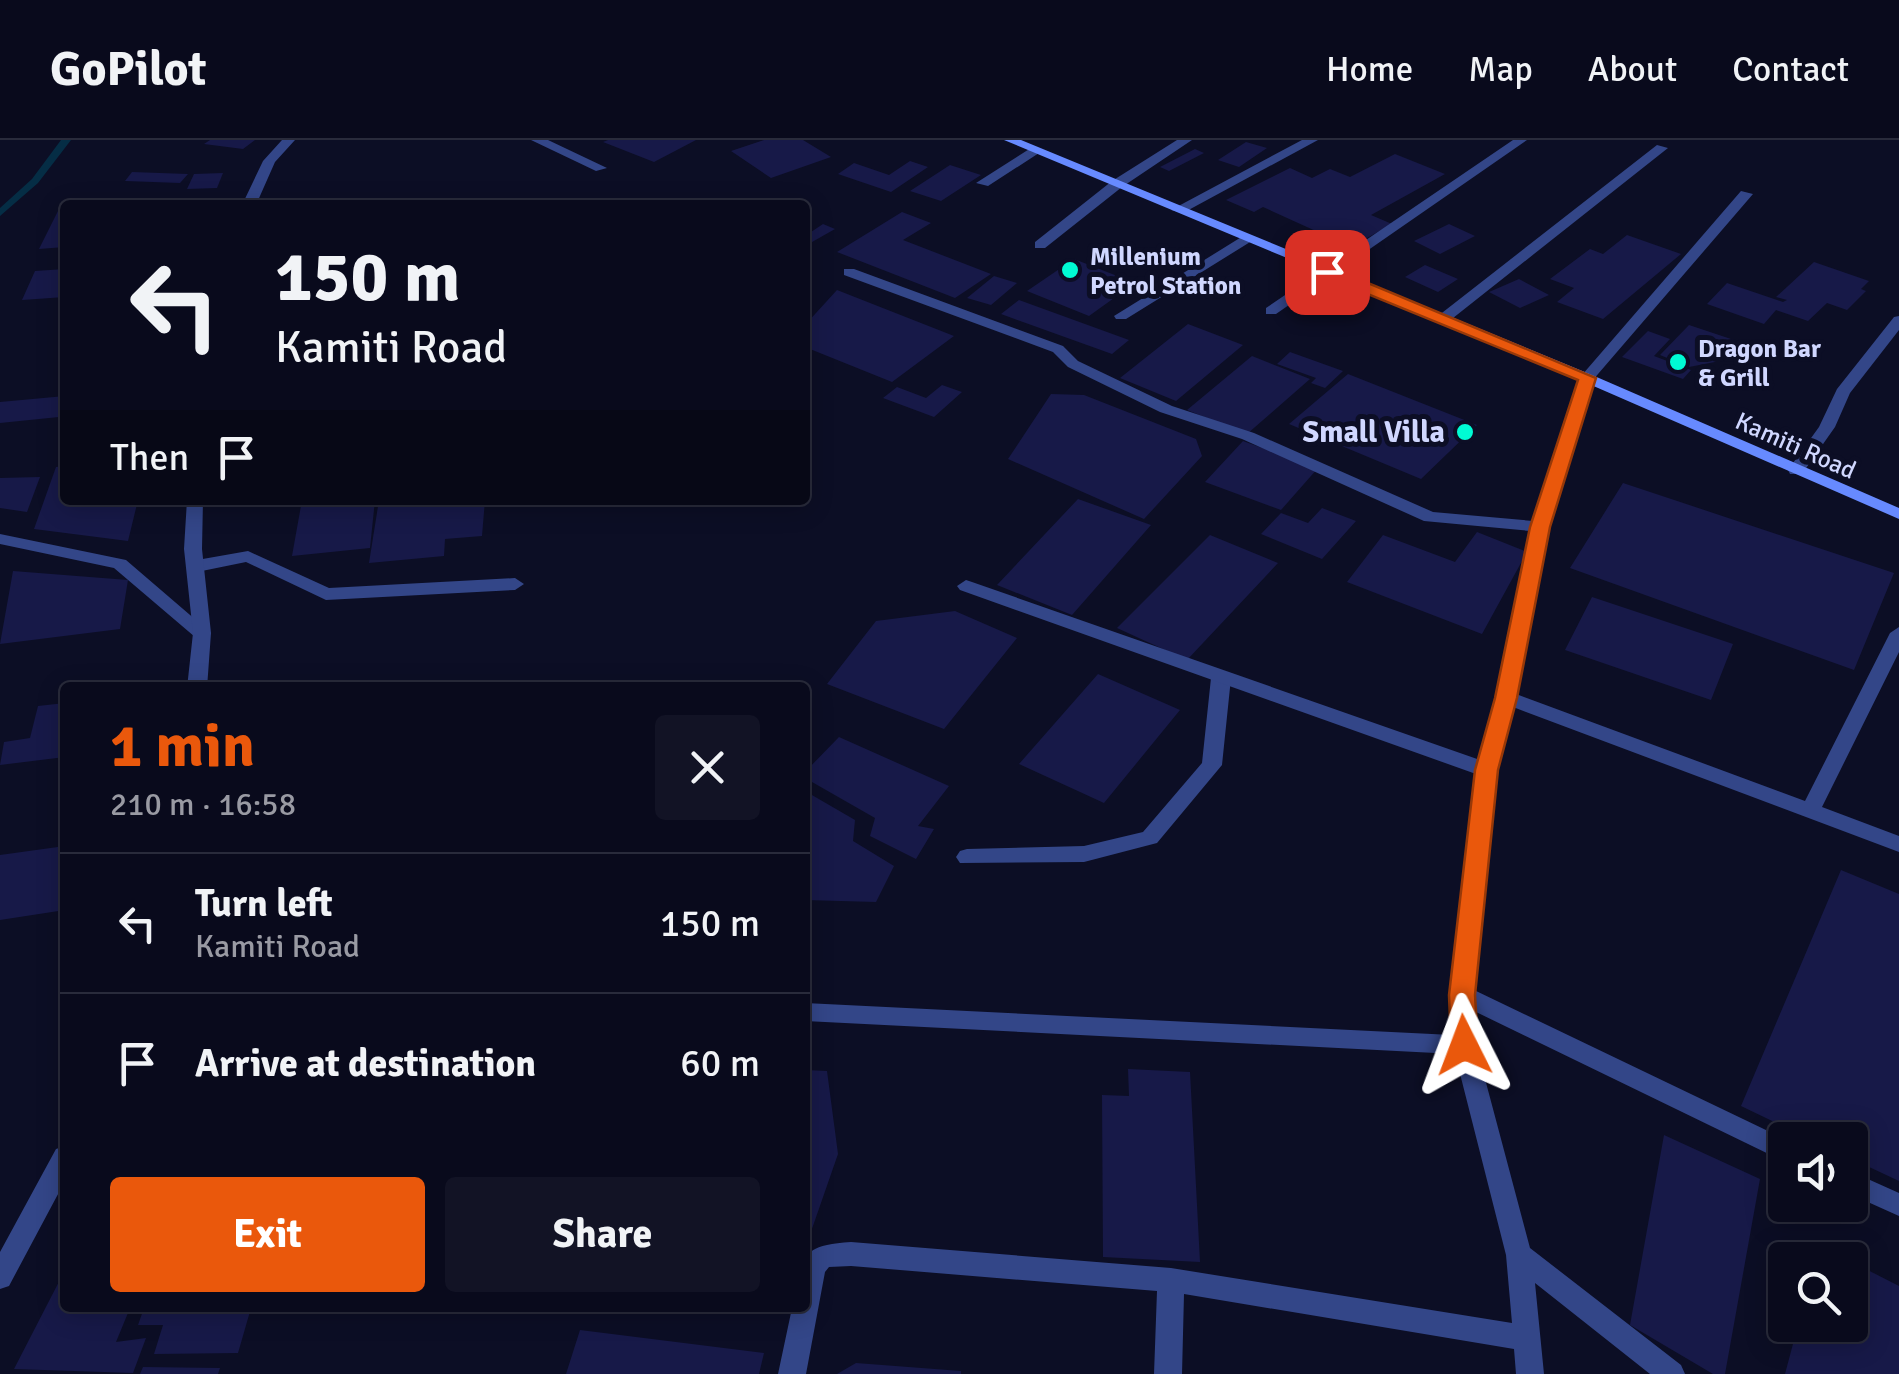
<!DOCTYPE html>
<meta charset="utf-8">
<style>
body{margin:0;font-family:Signika,sans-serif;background:#121325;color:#f1f3f6;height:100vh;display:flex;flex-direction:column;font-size:38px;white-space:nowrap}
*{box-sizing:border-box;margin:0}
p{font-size:32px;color:#999aa3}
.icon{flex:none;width:55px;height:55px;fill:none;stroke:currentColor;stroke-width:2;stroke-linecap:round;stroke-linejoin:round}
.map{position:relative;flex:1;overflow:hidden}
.side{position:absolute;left:60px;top:542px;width:750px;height:630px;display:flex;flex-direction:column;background:#090a1c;border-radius:10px;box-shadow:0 5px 25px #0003,0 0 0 2px #292b3b}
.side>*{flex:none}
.top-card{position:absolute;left:60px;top:60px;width:750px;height:305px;border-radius:10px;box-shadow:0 5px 25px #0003,0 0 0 2px #292b3b;background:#090a1c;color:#f1f3f6;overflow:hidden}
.fabs{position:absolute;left:1768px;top:982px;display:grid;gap:20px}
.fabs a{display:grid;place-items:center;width:100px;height:100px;border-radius:10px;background:#090a1c;box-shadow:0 5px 25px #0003,0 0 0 2px #292b3b;font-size:50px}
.pin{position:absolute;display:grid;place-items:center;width:85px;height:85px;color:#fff;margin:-42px;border-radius:20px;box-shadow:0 5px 15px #0006}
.me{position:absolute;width:110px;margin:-55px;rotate:357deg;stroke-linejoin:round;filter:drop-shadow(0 0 8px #0008)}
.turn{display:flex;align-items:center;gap:35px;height:210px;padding:0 50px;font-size:45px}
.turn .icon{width:130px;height:130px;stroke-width:2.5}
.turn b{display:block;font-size:70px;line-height:85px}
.then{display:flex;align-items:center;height:95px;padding:0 50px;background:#0003;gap:20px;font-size:38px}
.round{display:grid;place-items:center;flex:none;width:105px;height:105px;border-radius:10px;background:#121325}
.summary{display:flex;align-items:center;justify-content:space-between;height:170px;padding:0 50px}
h1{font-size:60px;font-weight:800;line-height:75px;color:#ea580c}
.button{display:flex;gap:20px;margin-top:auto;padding:20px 50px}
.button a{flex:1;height:115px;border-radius:10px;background:#ea580c;color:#fff;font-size:40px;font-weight:800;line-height:115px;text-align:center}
.button a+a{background:#121325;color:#f1f3f6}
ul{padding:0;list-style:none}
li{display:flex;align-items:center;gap:30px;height:140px;padding:0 50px;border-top:2px solid #292b3b}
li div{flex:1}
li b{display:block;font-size:38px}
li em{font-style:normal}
header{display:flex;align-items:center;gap:60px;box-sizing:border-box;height:140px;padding:0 50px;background:#090a1c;border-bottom:2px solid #292b3b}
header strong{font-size:48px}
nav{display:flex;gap:55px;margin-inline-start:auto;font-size:35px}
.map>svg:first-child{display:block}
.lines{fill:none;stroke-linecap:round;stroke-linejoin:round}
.stream{fill:#052d45;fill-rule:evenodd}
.building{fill:#171948}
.lane{fill:#334688;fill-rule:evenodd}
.street{fill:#334688;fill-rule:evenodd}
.secondary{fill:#678aff;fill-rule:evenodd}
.route{fill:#ea580c;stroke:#983908;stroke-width:2.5}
.poi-dot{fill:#00fbd4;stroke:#0c0e25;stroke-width:4}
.labels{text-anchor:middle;stroke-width:10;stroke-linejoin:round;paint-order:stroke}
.far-poi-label{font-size:25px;font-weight:bold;fill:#d0d7ff;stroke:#0c0e25;text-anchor:start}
.far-street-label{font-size:25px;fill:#d0d7ff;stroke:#0c0e25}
.poi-label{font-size:30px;font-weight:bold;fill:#d0d7ff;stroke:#0c0e25;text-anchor:end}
</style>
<header>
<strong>GoPilot</strong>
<nav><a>Home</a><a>Map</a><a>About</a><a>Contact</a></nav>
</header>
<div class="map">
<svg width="1899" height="1234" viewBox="0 0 1899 1234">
<rect width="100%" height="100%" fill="#0c0e25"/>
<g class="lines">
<path class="stream" d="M61 0H71L38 43 0 76V68L32 39Z"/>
</g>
<path class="building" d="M210 0H255L243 9 204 4Z
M608 0H696L654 22 603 2Z
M764 0H803L831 17 771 38 731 11Z
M1246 2 1267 8 1239 27 1218 20Z
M1195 9 1204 13 1169 31 1160 27Z
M1395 14 1445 34 1371 75 1392 84 1351 107 1263 67 1254 72 1226 60 1290 28 1312 38 1330 29 1350 37Z
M910 21 928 27 891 52 838 34 854 23 889 35Z
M950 25 981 35 941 61 910 51Z
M132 32 188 34 180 43 125 41Z
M223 33 217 48 187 49 194 34Z
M60 67H65V107L39 109Z
M902 72 931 83 903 100 991 134 955 158 837 112Z
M823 84 835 89 805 106V90L811 92Z
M1449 84 1475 96 1440 114 1414 101Z
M1627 95 1681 114 1603 179 1557 162 1574 148 1550 139 1590 109 1603 114Z
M1074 119 1135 143 1089 176 1027 151Z
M1814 122 1869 141 1861 149 1866 151 1847 170 1827 163 1808 181 1776 170 1764 184 1707 164 1727 143 1783 162 1787 160 1776 157Z
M1425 125 1458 139 1438 152 1405 137Z
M65 129V157L22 160 35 131Z
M994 136 1017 143 991 165 967 158Z
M1519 139 1549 155 1520 168 1489 152Z
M837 150 954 196 892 242 805 207V185Z
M1019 160 1129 200 1112 214 1001 174Z
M1188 184 1243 205 1176 261 1120 238Z
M1689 185 1734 200 1720 221 1689 227 1660 215Z
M1648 191 1670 199 1654 216 1691 230 1683 239 1622 217Z
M1290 212 1343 231 1325 248 1311 243 1316 238 1277 224Z
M1252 216 1310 239 1247 294 1187 270Z
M1348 234 1477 285 1421 339 1289 284Z
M942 245 962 252 934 277 883 258 897 247 926 258Z
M1051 254 1084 255 1196 299 1202 316 1144 379 1008 319Z
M65 256 59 277 0 283V262Z
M1243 301 1318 328 1281 370 1205 342Z
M65 326V360H138L128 401 34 389 56 327Z
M40 337 27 372 0 368V338Z
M1623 343 1894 433 1854 530 1570 428Z
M1078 359 1151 385 1072 475 997 445Z
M302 360H375L370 408 292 416Z
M379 360H485L482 396 445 399 444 416 369 423Z
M1322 368 1356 381 1322 419 1261 394 1281 373 1308 383Z
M1477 392 1527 412 1482 494 1347 442 1383 395 1455 422Z
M1210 395 1278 423 1187 520 1117 488Z
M13 431 128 440 120 489 0 504Z
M1592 457 1733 504 1711 560 1565 510Z
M955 471 1017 498 944 589 827 544 876 481Z
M1098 534 1180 570 1104 663 1019 624Z
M65 563V617L0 625 4 602 30 598 38 566Z
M839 597 949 646 918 686 934 689 916 719 870 696 875 678 805 638V632Z
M805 651 855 680 853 701 894 726 876 762 805 760Z
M65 706V770L0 780V715Z
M1841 730 1899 754V1041L1850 1018V1000H1812L1741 966Z
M1128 929 1190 932 1200 1122 1103 1117 1102 955 1129 956Z
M805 930 827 931 838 1014 806 1106Z
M1664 995 1760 1039 1725 1234H1713L1630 1185Z
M1819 1105 1849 1120H1815Z
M1850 1121 1899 1146V1234H1785L1798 1185H1850Z
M65 1130V1168H130L116 1202 146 1198 133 1233 14 1229Z
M144 1168H251L238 1213 154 1214 163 1185H138Z
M580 1190 764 1213 759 1234H566Z
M856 1223 961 1231V1234H837Z
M143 1227 220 1228 218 1234H140Z"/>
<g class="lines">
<path class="lane" d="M531 0H548L607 28 596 31Z
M1177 0H1192L1122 47 1045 108H1035V102L1112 41Z
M1302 0H1318L1183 73 1171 70Z
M1513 0H1527L1276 174H1266V168Z
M1657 5 1668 8 1448 182H1438V176Z
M1034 6 1040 10 1039 13 988 46 976 43Z
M1741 51 1753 54 1592 241H1582V235Z
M1243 96 1255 99 1126 179H1116L1114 176Z
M1899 176V190L1850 253 1835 287 1802 334H1790L1788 330 1819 287 1837 249 1894 177Z
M0 394 126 420 211 493 209 497H195L114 428 0 404Z
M248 411 329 448 515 438 524 444 515 450 326 460 246 422 197 432 188 426 197 420Z
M1221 532 1231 538 1222 625 1157 703 1084 722 960 723 956 717 960 711 967 709 1084 706 1143 692 1202 623 1211 538Z"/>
<path class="street" d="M282 0H295L275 22 256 65H242L263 21Z
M844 129H854L1063 206 1078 221 1172 266 1254 293 1433 372 1533 381 1579 238 1582 235H1592L1595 238 1549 387 1516 554 1805 661 1890 493 1899 487V512L1822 667 1899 696V712L1513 567 1497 630 1474 850 1787 1000 1785 1022 1474 871 1476 905 1530 1108 1681 1225 1685 1234H1650L1535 1143 1544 1234H1516L1514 1209 1184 1154 1182 1234H1154L1157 1151 851 1126 829 1127 825 1132 806 1234H778L792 1168H805C805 1118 794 1106 851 1102L1171 1128 1512 1183 1506 1115 1455 914 805 881V863L1452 895 1451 855 1476 634 960 450 957 446 966 440 972 442 1480 620 1496 557 1530 391 1424 381 1242 299 1160 272 1068 227 1053 212 844 135Z
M187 360H203L202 409 211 493 207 548H187L193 493 184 409Z
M65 1006V1041L9 1146 0 1149V1112L56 1009Z
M1850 1031 1899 1053V1076L1850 1054Z"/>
<path class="secondary" d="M1004 0H1021L1592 235 1899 368V379L1582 241Z"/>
</g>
<path class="route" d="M1321 128H1332L1596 238 1550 387 1517 558 1498 630 1475 855 1478 905 1474 913 1464 916 1455 913 1451 905 1449 855 1475 630 1495 558 1530 387 1578 240 1321 135Z"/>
<g class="poi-dot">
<circle cx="1070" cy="130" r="10"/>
<circle cx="1678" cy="222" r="10"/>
<circle cx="1465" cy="292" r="10"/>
</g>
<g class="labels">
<g class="far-poi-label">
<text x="1090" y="125">Millenium<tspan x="1090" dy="29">Petrol Station</tspan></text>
<text x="1698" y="217">Dragon Bar<tspan x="1698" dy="29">&amp; Grill</tspan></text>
</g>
<g class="far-street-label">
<text transform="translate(1796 305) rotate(24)" y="9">Kamiti Road</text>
</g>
<g class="poi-label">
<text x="1445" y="302">Small Villa</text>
</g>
</g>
</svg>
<div class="fabs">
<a><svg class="icon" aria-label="sound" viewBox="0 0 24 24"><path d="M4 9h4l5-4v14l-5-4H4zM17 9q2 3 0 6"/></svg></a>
<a><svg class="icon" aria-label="search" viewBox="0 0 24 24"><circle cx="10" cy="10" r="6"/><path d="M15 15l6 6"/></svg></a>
</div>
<div class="pin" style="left:1327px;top:132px;background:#d93025"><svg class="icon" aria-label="arrive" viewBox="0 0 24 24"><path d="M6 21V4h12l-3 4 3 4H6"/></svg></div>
<svg class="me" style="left:1464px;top:905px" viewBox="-20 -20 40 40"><path d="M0-17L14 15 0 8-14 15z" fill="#ea580c" stroke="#fff" stroke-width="4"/></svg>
<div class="top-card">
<div class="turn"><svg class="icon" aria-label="left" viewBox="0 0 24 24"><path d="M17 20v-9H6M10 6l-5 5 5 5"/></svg><div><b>150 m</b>Kamiti Road</div></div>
<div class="then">Then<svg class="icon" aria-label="arrive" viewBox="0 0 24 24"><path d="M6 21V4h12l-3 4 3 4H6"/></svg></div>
</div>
<section class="side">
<div class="summary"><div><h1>1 min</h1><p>210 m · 16:58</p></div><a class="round"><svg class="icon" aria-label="close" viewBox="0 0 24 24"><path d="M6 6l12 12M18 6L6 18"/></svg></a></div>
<ul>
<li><svg class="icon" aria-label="left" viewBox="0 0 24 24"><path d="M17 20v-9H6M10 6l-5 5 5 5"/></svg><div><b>Turn left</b><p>Kamiti Road</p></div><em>150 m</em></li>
<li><svg class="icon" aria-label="arrive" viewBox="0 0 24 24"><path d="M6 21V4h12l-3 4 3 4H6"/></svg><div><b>Arrive at destination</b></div><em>60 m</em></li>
</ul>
<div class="button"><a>Exit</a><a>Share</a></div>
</section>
</div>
